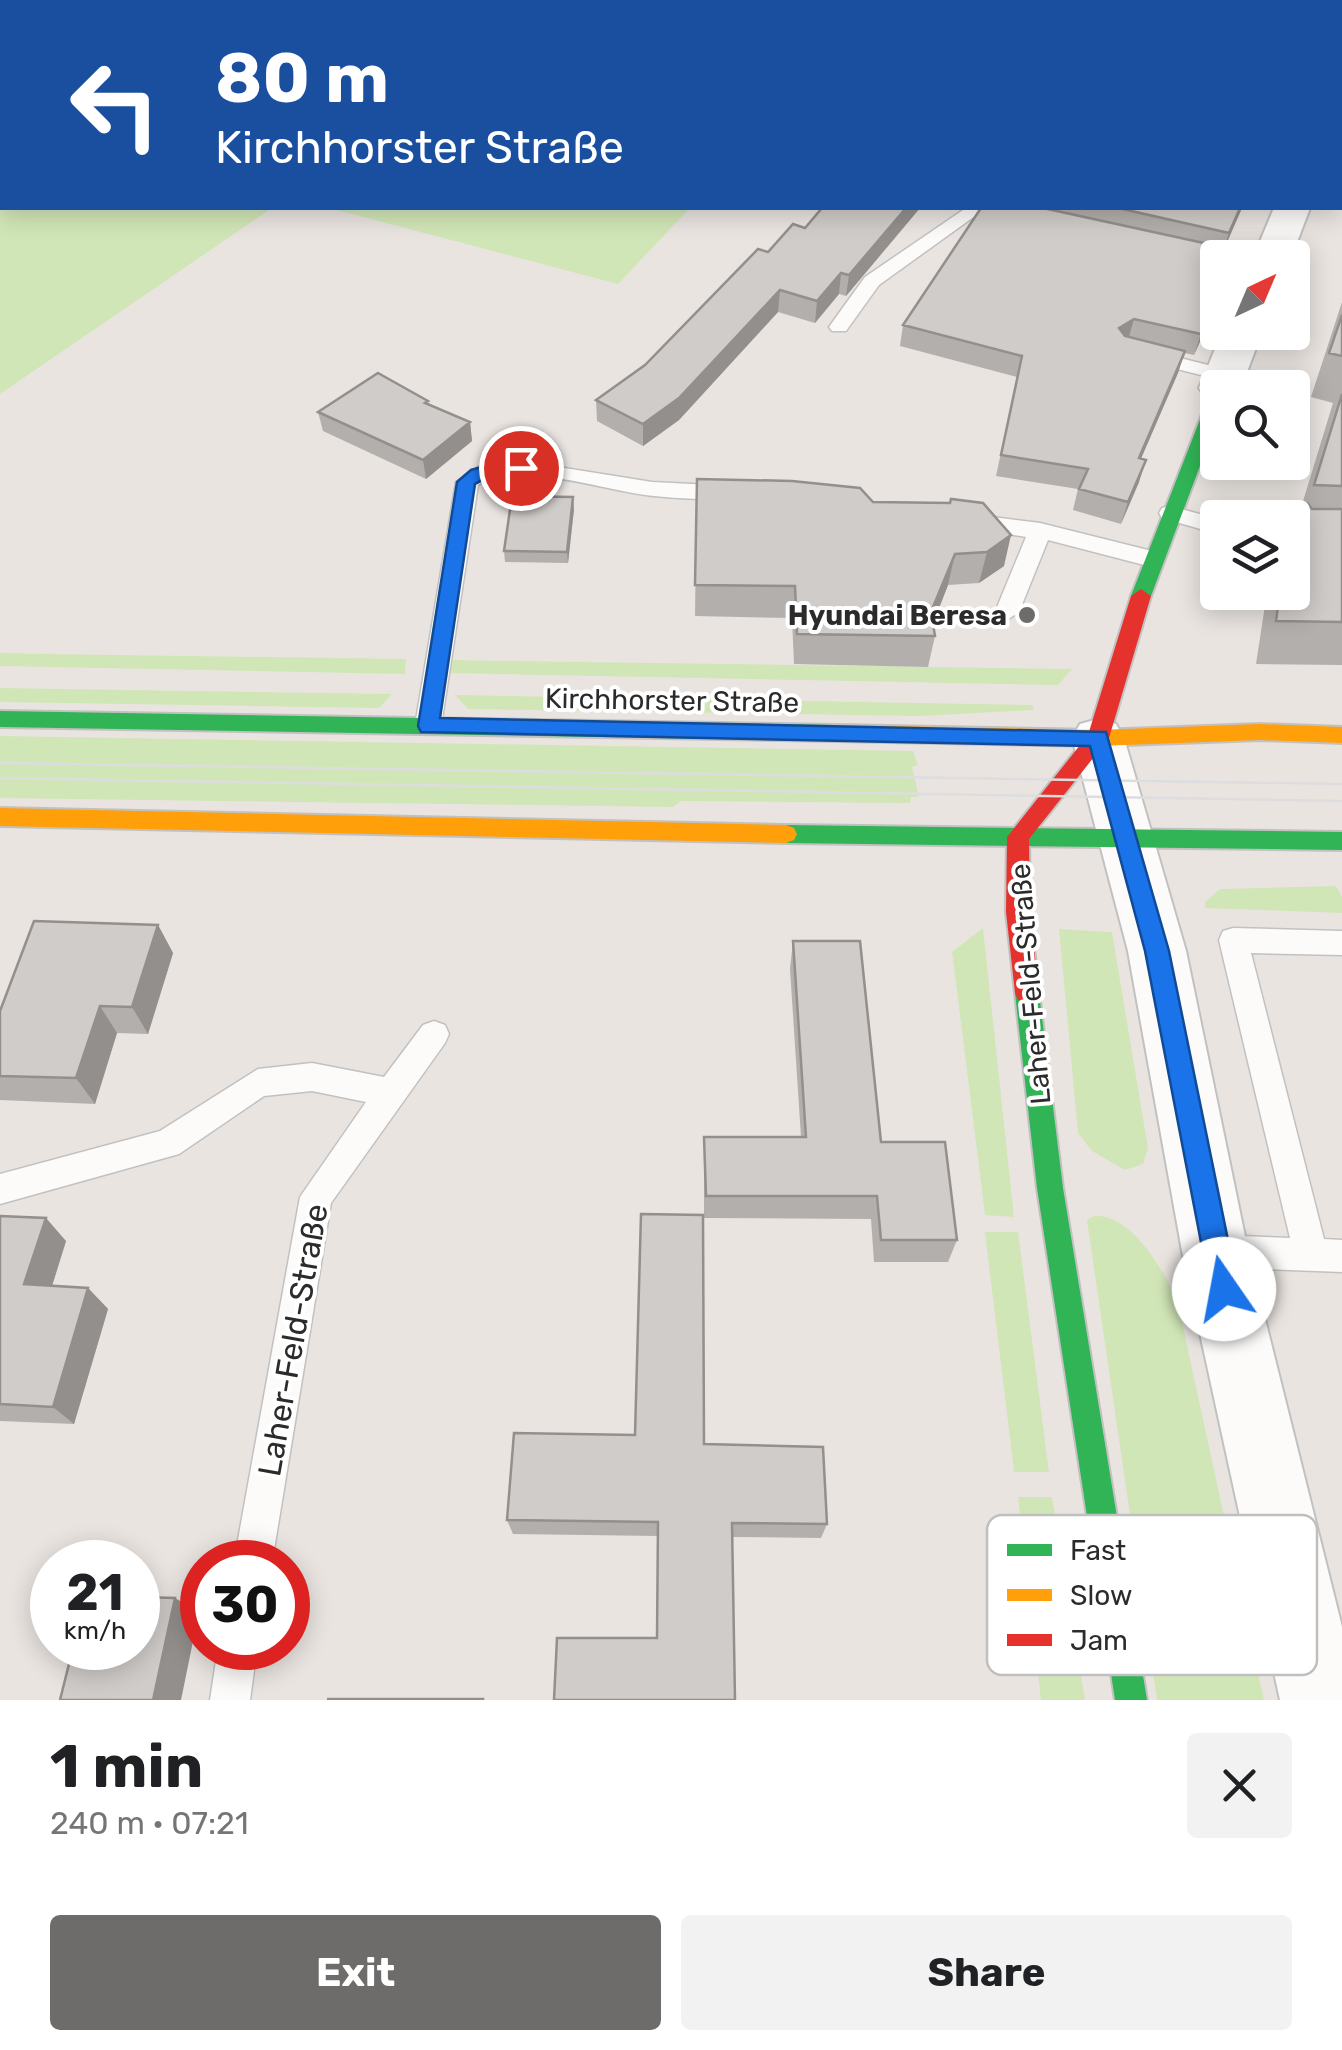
<!DOCTYPE html>
<meta charset="utf-8">
<style>
body{margin:0;font-family:Rubik,sans-serif;background:#f2f2f2;color:#202124;height:100vh;display:flex;flex-direction:column;font-size:38px;white-space:nowrap}
*{box-sizing:border-box;margin:0}
p{font-size:32px;color:#757577}
.icon{flex:none;width:55px;height:55px;fill:none;stroke:currentColor;stroke-width:2;stroke-linecap:round;stroke-linejoin:round}
.map{position:relative;height:1700px;overflow:hidden}
.sheet{display:flex;flex-direction:column;background:#fff;flex:1}
.sheet>*{flex:none}
.top-card{position:absolute;left:0px;top:0px;width:1342px;height:210px;box-shadow:0 5px 25px #0003;background:#1a4fa0;color:#fff;overflow:hidden}
.needle{width:65px;rotate:44deg}
.controls{position:absolute;left:1200px;top:240px;display:grid;gap:20px}
.controls a{display:grid;place-items:center;width:110px;height:110px;border-radius:10px;background:#fff;box-shadow:0 5px 25px #0003;font-size:50px}
.speed{position:absolute;left:30px;top:1540px;display:flex;gap:20px;font-size:50px;font-weight:700;text-align:center}
.speed>*{display:grid;place-content:center;width:130px;height:130px;border-radius:50%;background:#fff;box-shadow:0 5px 25px #0003;line-height:1}
.speed small{font-size:25px;font-weight:400}
.speed .limit{border:15px solid #d22;background:#fff;color:#111}
.pin{position:absolute;display:grid;place-items:center;width:85px;height:85px;color:#fff;margin:-42px;border:5px solid #fff;border-radius:50%;box-shadow:0 2px 10px #0007}
.me{position:absolute;width:110px;margin:-55px;rotate:348deg;stroke-linejoin:round;filter:drop-shadow(0 0 8px #0008)}
.turn{display:flex;align-items:center;gap:35px;height:210px;padding:0 50px;font-size:45px}
.turn .icon{width:130px;height:130px;stroke-width:2.5}
.turn b{display:block;font-size:70px;line-height:85px}
.round{display:grid;place-items:center;flex:none;width:105px;height:105px;border-radius:10px;background:#f2f2f2}
.head{display:flex;align-items:center;justify-content:space-between;height:170px;padding:0 50px}
h1{font-size:60px;font-weight:700;line-height:75px}
.action{display:flex;gap:20px;margin-top:auto;padding:20px 50px}
.action a{flex:1;height:115px;border-radius:10px;background:#6e6c6a;color:#fff;font-size:40px;font-weight:700;line-height:115px;text-align:center}
.action a+a{background:#f2f2f2;color:#202124}
.map>svg:first-child{display:block}
.green{fill:#d1e6b7}
.lines{fill:none;stroke-linecap:round;stroke-linejoin:round}
.lane-casing{stroke:#c2c1c2;stroke-width:3}
.street-casing{stroke:#c2c1c2;stroke-width:4}
.fast-casing{stroke:#c2c1c2;stroke-width:4}
.slow-casing{stroke:#c2c1c2;stroke-width:4}
.jam-casing{stroke:#c2c1c2;stroke-width:4}
.lane{fill:#fcfbfa;fill-rule:evenodd}
.street{fill:#fcfbfa;fill-rule:evenodd}
.fast{fill:#30b455;fill-rule:evenodd}
.slow{fill:#ff9f0a;fill-rule:evenodd}
.jam{fill:#e5322d;fill-rule:evenodd}
.tram{stroke:#dddddf;stroke-width:2.5}
.wall{fill:#b3afad}
.shaded-wall{fill:#928f8d}
.building{fill:#d0ccc9;stroke:#928f8d;stroke-width:2.5}
.route{fill:#1a73e8;stroke:#114b97;stroke-width:2.5}
.poi-dot{fill:#6e6c6a;stroke:#fff;stroke-width:4}
.labels{text-anchor:middle;stroke-width:8;stroke-linejoin:round;paint-order:stroke}
.poi-label{font-size:28px;font-weight:bold;fill:#2b2b2b;stroke:#fff;text-anchor:end}
.street-label{font-size:28px;fill:#2b2b2b;stroke:#fff}
.near-street-label{font-size:32px;fill:#2b2b2b;stroke:#fff}
.key{fill:#fff;stroke:#bfbfbf;stroke-width:2.5}
.key-label{font-size:28px;fill:#2b2b2b}
</style>
<div class="map">
<svg width="1342" height="1700" viewBox="0 0 1342 1700">
<rect width="100%" height="100%" fill="#e9e4e0"/>
<path class="green" d="M0 0H584L2 2V208H272L0 394Z
M329 208H690L618 284Z
M0 653 49 654 406 659 405 674 0 666Z
M446 660 1072 669 1058 685 447 673Z
M0 688 392 694 379 708 0 702Z
M455 695 1032 705 1034 710 919 716 468 709Z
M0 736 913 751 918 765 912 767 919 797H911L910 803 681 801 673 807 0 798Z
M1336 886 1342 897V913L1205 908V902L1220 889Z
M983 928 1014 1217 985 1215 952 952Z
M1059 929 1112 932 1148 1148 1143 1164 1125 1170 1092 1151 1078 1133Z
M1094 1216C1132 1213 1166 1273 1178 1304L1264 1700H1157L1087 1220Z
M985 1232H1018L1049 1472H1014Z
M1018 1497H1052L1085 1700H1041Z"/>
<g class="lines">
<defs>
<path id="lane" d="M966 208H986L879 285 846 331H832L829 327 865 277Z
M1144 349 1232 371 1235 375 1225 381 1137 359V351Z
M521 461 652 482 732 486 743 493 732 500C706 499 680 499 654 496 607 492 518 459 478 485L441 726 437 733H419L415 726 456 482 478 467Z
M1170 506 1218 519V534L1162 518 1159 513 1162 508Z
M969 514 1040 523 1160 553 1164 559 1152 567 1048 540 1019 612 1007 620 995 612 1026 537 961 526 958 521 961 516Z
M1233 928 1342 931V955L1251 953 1324 1239 1342 1240V1272L1215 1267 1203 1262 1198 1251 1203 1240 1215 1235 1290 1238 1219 940 1223 931Z
M434 1021 445 1025 449 1034 445 1043 331 1203 272 1562H234L300 1197 366 1102 312 1091 264 1096 179 1154 0 1204V1174L160 1131 258 1069 312 1063 384 1077 423 1025Z
M218 1648H257L250 1700H210Z"/>
<path id="street" d="M1342 72V96L1340 97V73Z
M1274 208H1310L1291 258H1253Z
M1222 332H1262L1241 388H1218V400L1205 397 1199 388Z
M1098 719 1116 724 1124 738 1186 951 1248 1251 1342 1627V1700H1280L1182 1251 1128 951 1072 738 1080 724Z"/>
<path id="fast" d="M1218 389V418L1151 596 1148 601H1134L1131 596 1210 394Z
M0 711 836 725 847 733 836 741 0 727Z
M786 825 1342 832V850L786 843 778 840 775 834 778 828Z
M1027 983 1036 986 1039 993 1063 1188 1147 1700H1115L1037 1188 1015 993 1018 986Z"/>
<path id="slow" d="M1260 724 1342 727V743L1260 740 1098 746 836 741 825 733 836 725 1098 730Z
M0 808 786 825 794 828 797 834 794 840 786 843 0 826Z"/>
<path id="jam" d="M1141 589 1151 596 1109 738 1029 839 1030 912 1039 993 1036 1000 1027 1003 1018 1000 1015 993 1006 912 1007 837 1088 735 1131 596Z"/>
</defs>
<use href="#lane" class="lane-casing"/>
<use href="#street" class="street-casing"/>
<use href="#fast" class="fast-casing"/>
<use href="#slow" class="slow-casing"/>
<use href="#jam" class="jam-casing"/>
<use href="#lane" class="lane"/>
<use href="#street" class="street"/>
<use href="#fast" class="fast"/>
<use href="#slow" class="slow"/>
<use href="#jam" class="jam"/>
<path class="tram" d="M0 763 1342 784
M0 778 1342 801"/>
</g>
<path class="wall" d="M920 208 846 296 839 294 815 323 778 312 679 420 643 446 597 421 596 400 645 365 768 252 805 228Z
M981 208H1242L1223 252 1218 301 1194 355 1184 353 1178 373 1141 459 1139 482 1121 524 1073 510 1078 489 996 476 1017 377 900 346 903 325Z
M1342 302V665L1256 664 1267 592H1292V518H1290L1293 511H1300L1333 403 1311 397Z
M318 412 470 422 472 441 426 479 323 431Z
M697 479 873 502 950 503 1004 566 979 583 948 585 933 624 935 636 928 667 794 664 792 618 695 616Z
M574 509 568 563 505 562 504 551Z
M158 925 173 953 148 1034 117 1033 95 1104 0 1100V1011Z
M793 941 881 1142 957 1240 948 1262H874L871 1219 704 1218V1137H801L790 969Z
M0 1216 66 1241 52 1286 88 1288 108 1309 74 1424 0 1421Z
M704 1444 827 1524 821 1538 732 1537 657 1638 658 1536 513 1534 507 1520Z"/>
<path class="shaded-wall" d="M906 208H920L846 296 849 275Z
M1240 208H1242L1222 253 1229 233Z
M841 273 839 294 815 323 817 301Z
M780 290 778 312 679 420 643 446V424Z
M1218 296V301L1194 355 1201 334Z
M1134 319 1128 340 1119 328Z
M1185 351 1178 373 1132 479 1139 458Z
M470 422 472 441 426 479 423 460Z
M1146 460 1139 482 1121 524 1128 502Z
M573 497 574 509 568 563 567 552Z
M1011 535 1004 566 979 583 987 552Z
M955 554 948 585 928 636 931 612Z
M158 925 173 953 148 1034 132 1007Z
M100 1006 117 1033 95 1104 76 1078Z
M46 1218 66 1241 46 1305 24 1284Z
M88 1288 108 1309 74 1424 53 1407Z
M175 1598 199 1612 181 1700H153Z"/>
<path class="building" d="M1218 0H1303L1301 2H1216Z
M822 208H906L849 275 841 273 817 301 780 290 679 398 643 424 596 400 645 365 758 249 768 252 793 224 805 228Z
M981 208H1043L1222 247 1220 251 1235 255 1234 258H1218V296L1201 334 1134 319 1119 328 1125 336 1185 351 1139 458 1146 460 1128 502 1079 489 1088 469 1001 455 1022 356 903 325Z
M1118 208H1240L1229 233Z
M1342 315V356L1329 353Z
M378 373 428 401 425 403 470 422 423 460 318 412Z
M1342 394V486L1314 485Z
M697 479 792 481 860 488 873 502 950 503 951 499 983 503 1011 535 987 552 955 554 931 612 935 636 797 634 795 586 695 585Z
M512 496 573 497 567 552 504 551Z
M1308 504 1312 509H1342V622L1276 621 1280 592H1292L1293 511H1306Z
M34 921 158 925 132 1007 100 1006 76 1078 0 1076V1011Z
M793 941H860L881 1142H945L957 1240H881L877 1196H706L704 1137H806Z
M641 1214 703 1215 704 1444 823 1447 827 1524 732 1523 735 1700H554L557 1638H657L658 1522 507 1520 514 1433 635 1435Z
M0 1216 46 1218 24 1284 88 1288 53 1407 0 1404Z
M138 1597 175 1598 153 1700H60L73 1648H138Z
M327 1699H483V1700Z"/>
<path class="route" d="M500 462H521L530 468C515 479 493 471 475 484L440 718 1106 732 1169 951 1238 1289 1234 1299 1224 1303 1214 1299 1210 1289 1145 951 1090 746 421 732 418 726 457 482 471 470Z"/>
<circle class="poi-dot" cx="1027" cy="615" r="10"/>
<g class="labels">
<g class="poi-label">
<text x="1007" y="625">Hyundai Beresa</text>
</g>
<g class="street-label">
<text transform="translate(672 700) rotate(1)" y="10">Kirchhorster Straße</text>
<text transform="translate(1030 984) rotate(-95)" y="10">Laher-Feld-Straße</text>
</g>
<g class="near-street-label">
<text transform="translate(293 1340) rotate(-80)" y="11">Laher-Feld-Straße</text>
</g>
</g>
<rect x="987" y="1515" width="330" height="160" rx="15" class="key"/>
<rect x="1007" y="1544" width="45" height="12" fill="#30b455"/>
<rect x="1007" y="1589" width="45" height="12" fill="#ff9f0a"/>
<rect x="1007" y="1634" width="45" height="12" fill="#e5322d"/>
<g class="key-label">
<text x="1070" y="1560">Fast</text>
<text x="1070" y="1605">Slow</text>
<text x="1070" y="1650">Jam</text>
</g>
</svg>
<div class="controls">
<a><svg class="needle" viewBox="-14 -14 28 28"><path d="M0-13l5 13h-10z" fill="#e53935"/><path d="M0 13l5-13h-10z" fill="#757577"/></svg></a>
<a><svg class="icon" aria-label="search" viewBox="0 0 24 24"><circle cx="10" cy="10" r="6"/><path d="M15 15l6 6"/></svg></a>
<a><svg class="icon" aria-label="layers" viewBox="0 0 24 24"><path d="M12 4l9 5-9 5-9-5zM3 14l9 5 9-5"/></svg></a>
</div>
<div class="speed"><div>21<small>km/h</small></div><div class="limit">30</div></div>
<div class="pin" style="left:521px;top:468px;background:#d93025"><svg class="icon" aria-label="arrive" viewBox="0 0 24 24"><path d="M6 21V4h12l-3 4 3 4H6"/></svg></div>
<svg class="me" style="left:1224px;top:1289px" viewBox="-20 -20 40 40"><circle r="19" fill="#fff"/><path d="M0-13L10 11 0 6-10 11z" fill="#1a73e8"/></svg>
<div class="top-card">
<div class="turn"><svg class="icon" aria-label="left" viewBox="0 0 24 24"><path d="M17 20v-9H6M10 6l-5 5 5 5"/></svg><div><b>80 m</b>Kirchhorster Straße</div></div>
</div>
</div>
<section class="sheet">
<div class="head"><div><h1>1 min</h1><p>240 m · 07:21</p></div><a class="round"><svg class="icon" aria-label="close" viewBox="0 0 24 24"><path d="M6 6l12 12M18 6L6 18"/></svg></a></div>
<div class="action"><a>Exit</a><a>Share</a></div>
</section>
